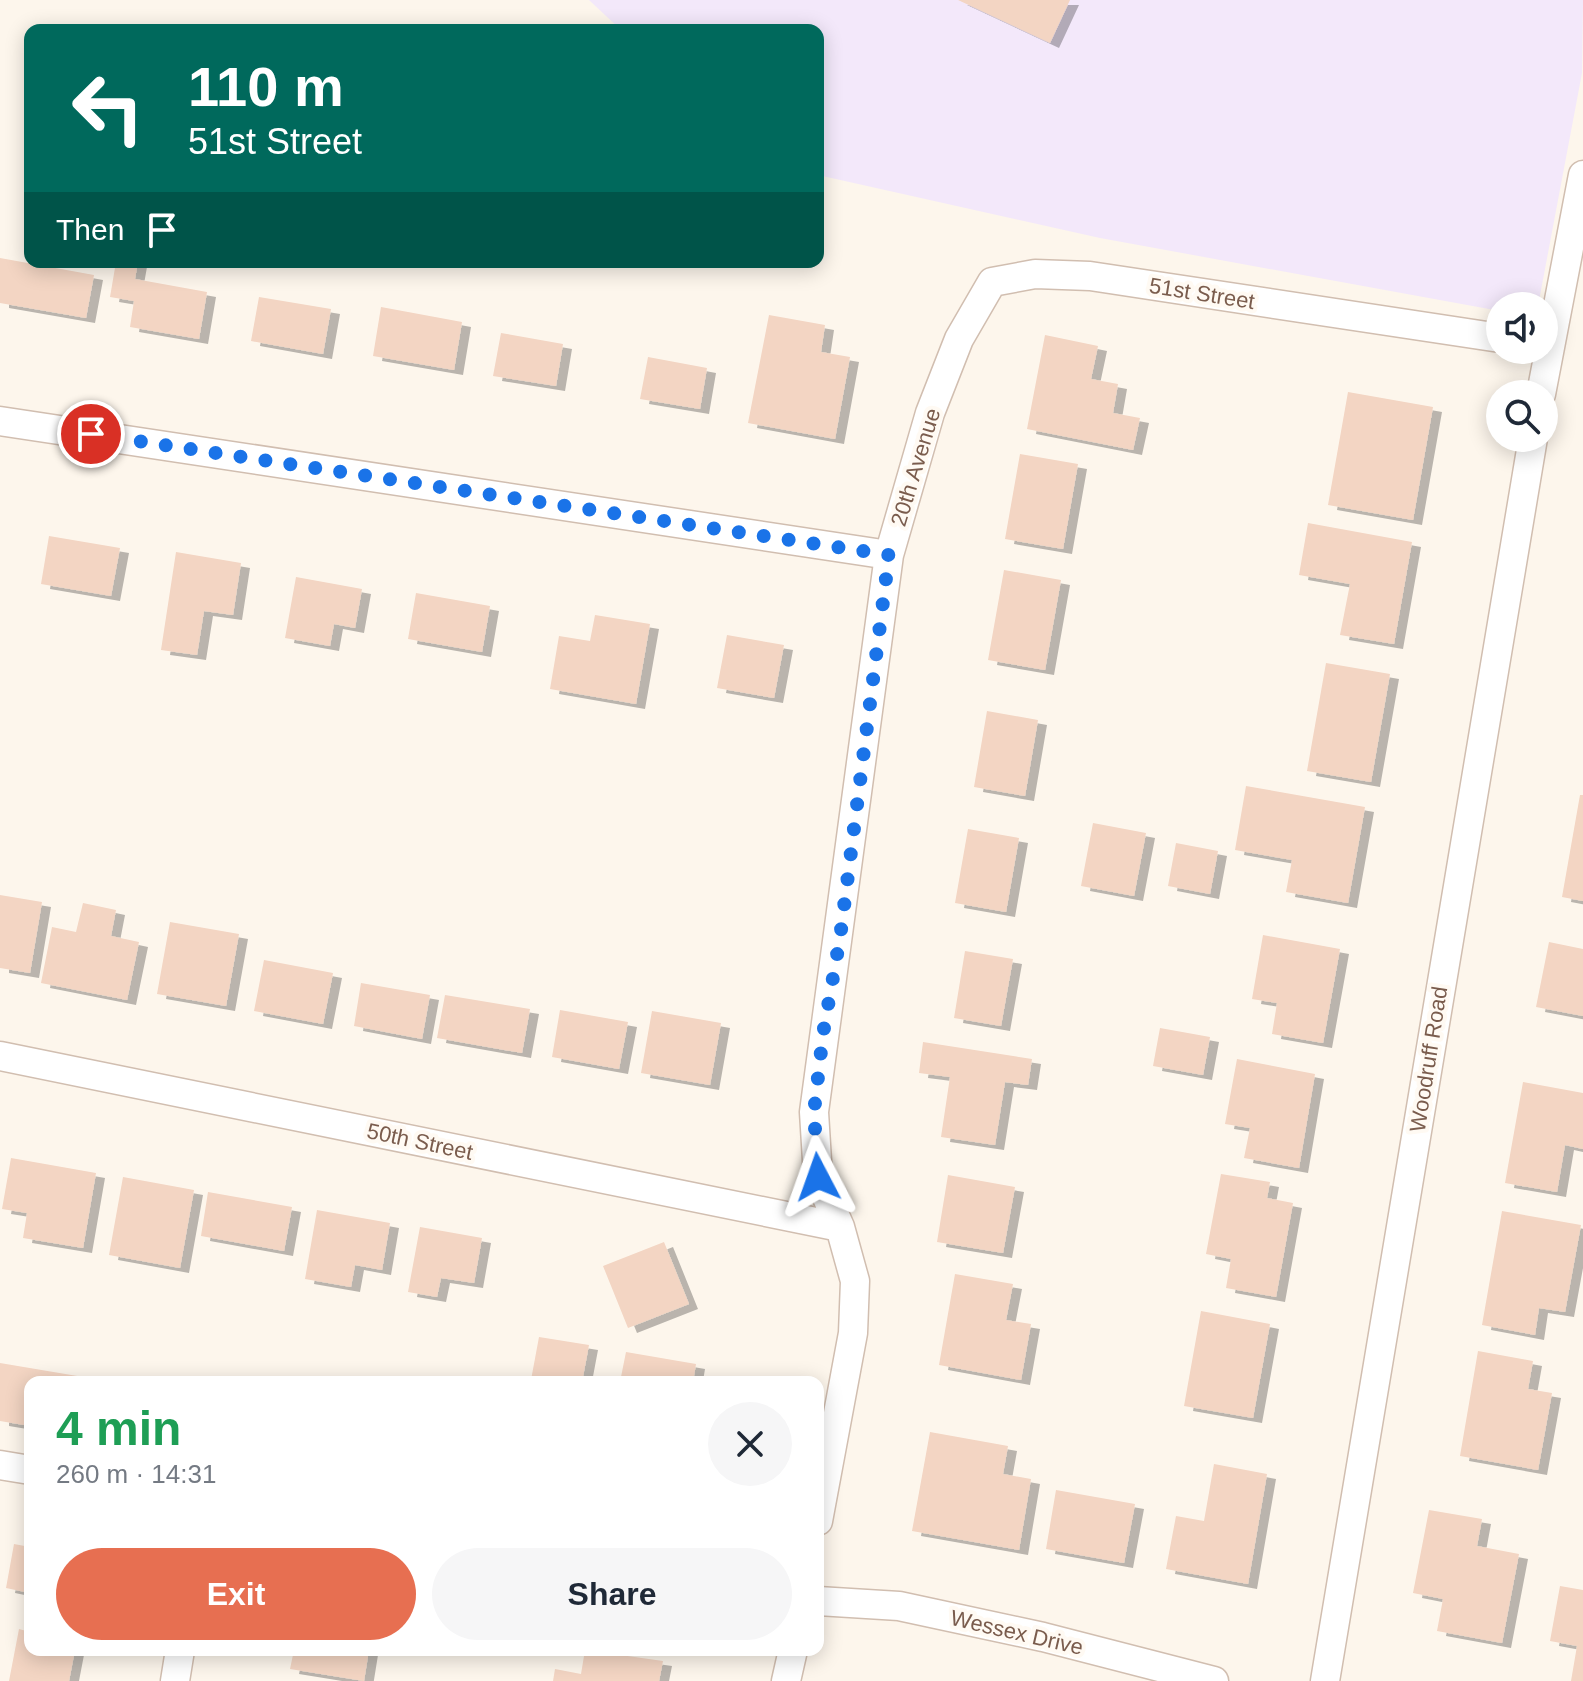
<!DOCTYPE html>
<meta charset="utf-8">
<style>
body{margin:0;font-family:Arial,sans-serif;background:#f6f6f7;color:#1f2937;height:100vh;display:flex;flex-direction:column;font-size:30px;white-space:nowrap}
*{box-sizing:border-box;margin:0}
p{font-size:26px;color:#747a83}
.icon{flex:none;width:44px;height:44px;fill:none;stroke:currentColor;stroke-width:2;stroke-linecap:round;stroke-linejoin:round}
.map{position:relative;flex:1;overflow:hidden}
.drawer{position:absolute;left:24px;top:1376px;width:800px;height:280px;display:flex;flex-direction:column;background:#fff;border-radius:16px;box-shadow:0 4px 20px #0003}
.drawer>*{flex:none}
.guide{position:absolute;left:24px;top:24px;width:800px;height:244px;border-radius:16px;box-shadow:0 4px 20px #0003;background:#00695c;color:#fff;overflow:hidden}
.buttons{position:absolute;left:1486px;top:292px;display:grid;gap:16px}
.buttons a{display:grid;place-items:center;width:72px;height:72px;border-radius:50%;background:#fff;box-shadow:0 4px 20px #0003;font-size:40px}
.pin{position:absolute;display:grid;place-items:center;width:68px;height:68px;color:#fff;margin:-34px;border:4px solid #fff;border-radius:50%;box-shadow:0 2px 8px #0007}
.me{position:absolute;width:88px;margin:-44px;rotate:356deg;stroke-linejoin:round;filter:drop-shadow(0 0 6px #0008)}
.turn{display:flex;align-items:center;gap:28px;height:168px;padding:0 32px;font-size:36px}
.turn .icon{width:104px;height:104px;stroke-width:2.5}
.turn b{display:block;font-size:56px;line-height:68px}
.then{display:flex;align-items:center;height:76px;padding:0 32px;background:#0003;gap:16px;font-size:30px}
.round{display:grid;place-items:center;flex:none;width:84px;height:84px;border-radius:42px;background:#f6f6f7}
.headline{display:flex;align-items:center;justify-content:space-between;height:136px;padding:0 32px}
h1{font-size:48px;font-weight:600;line-height:60px;color:#1e9e55}
.cta{display:flex;gap:16px;margin-top:auto;padding:16px 32px}
.cta a{flex:1;height:92px;border-radius:48px;background:#e76f51;color:#fff;font-size:32px;font-weight:600;line-height:92px;text-align:center}
.cta a+a{background:#f6f6f7;color:#1f2937}
.map>svg:first-child{display:block}
.education{fill:#f3e8fa}
.building{fill:#f3d5c3;filter:url(#shadow)}
.lines{fill:none;stroke-linecap:round;stroke-linejoin:round}
.street-casing{stroke:#d1beb0;stroke-width:31}
.street{stroke:#fff;stroke-width:28}
.route{stroke:#1a73e8;stroke-width:14;stroke-dasharray:0 25.2}
.labels{text-anchor:middle;stroke-width:8;stroke-linejoin:round;paint-order:stroke}
.street-label{font-size:22px;fill:#7a5c4d;stroke:#fffaf3}
</style>
<div class="map">
<svg width="1583" height="1681" viewBox="0 0 1583 1681">
<defs>
<filter id="shadow"><feDropShadow dx="9" dy="5" stdDeviation="0" flood-color="#0004"/></filter>
</defs>
<rect width="100%" height="100%" fill="#fdf6ec"/>
<path class="education" d="M589 0H1583L1582 73 1538 306H1500V311L1100 238 818 175V30H621Z"/>
<path class="building" d="M958 0H1070L1050 43Z
M0 258 94 275 86 318 0 303Z
M116 262H138L135 279 207 292 199 339 130 327 134 301 110 297Z
M259 297 331 309 323 354 251 341Z
M381 307 462 322 454 370 373 356Z
M769 315 825 325 821 352 850 357 835 439 748 423Z
M501 333 563 344 556 386 493 376Z
M1045 335 1098 346 1091 379 1118 384 1113 413 1140 418 1133 450 1027 429Z
M648 357 707 368 700 409 640 399Z
M1348 392 1433 407 1413 520 1328 505Z
M1020 454 1078 464 1063 549 1005 539Z
M1308 523 1412 542 1394 644 1340 635 1350 584 1299 575Z
M49 536 120 548 111 596 41 584Z
M176 552 241 563 233 615 204 611 197 655 161 650Z
M1004 570 1061 580 1045 670 988 660Z
M296 577 362 589 355 628 334 624 330 646 285 638Z
M416 593 490 606 482 652 408 639Z
M595 615 650 624 636 704 550 689 559 636 590 641Z
M727 635 784 645 774 698 717 688Z
M1326 663 1390 674 1371 782 1307 771Z
M987 711 1038 720 1025 796 974 787Z
M1246 786 1365 807 1348 903 1286 892 1292 860 1235 850Z
M1580 795H1583V901L1562 897Z
M1093 823 1146 833 1134 896 1081 886Z
M968 829 1019 838 1006 912 955 903Z
M1176 843 1218 851 1210 894 1168 886Z
M0 895 42 902 30 973 0 968Z
M83 903 116 910 111 936 139 942 127 1000 41 983 52 927 76 932Z
M170 922 239 934 226 1006 157 994Z
M1263 935 1340 949 1323 1043 1272 1034 1277 1003 1252 999Z
M1549 942 1583 949V1016L1536 1007Z
M965 951 1013 959 1001 1026 954 1018Z
M264 960 333 973 323 1024 254 1011Z
M361 983 430 995 422 1039 354 1026Z
M445 995 530 1009 522 1053 437 1038Z
M560 1010 628 1022 619 1069 552 1057Z
M652 1011 721 1023 710 1085 641 1073Z
M1160 1028 1210 1037 1203 1075 1153 1066Z
M923 1042 1032 1059 1028 1085 1005 1082 995 1145 941 1137 950 1077 919 1073Z
M1237 1059 1315 1074 1299 1168 1244 1158 1250 1128 1225 1124Z
M1523 1082 1583 1093V1149L1565 1145 1557 1192 1505 1183Z
M11 1158 96 1173 83 1248 23 1238 27 1213 2 1209Z
M1221 1174 1270 1182 1267 1198 1293 1203 1276 1297 1226 1288 1231 1259 1206 1254Z
M948 1175 1015 1187 1003 1253 937 1242Z
M123 1177 194 1190 180 1268 109 1255Z
M208 1192 292 1207 284 1251 201 1236Z
M317 1210 390 1223 382 1270 355 1265 351 1287 305 1279Z
M1502 1211 1581 1225 1565 1312 1539 1308 1535 1335 1482 1325Z
M420 1227 482 1238 474 1283 441 1278 437 1297 408 1292Z
M664 1242 689 1304 628 1328 603 1266Z
M955 1274 1013 1284 1006 1320 1031 1324 1021 1380 939 1365Z
M1201 1311 1270 1324 1253 1418 1184 1406Z
M539 1337 589 1345 582 1382 531 1380Z
M1478 1351 1533 1361 1528 1389 1552 1393 1538 1470 1460 1456Z
M626 1352 696 1364 693 1382H620Z
M0 1363 101 1380V1382H30V1426L0 1421Z
M930 1432 1008 1446 1003 1474 1031 1479 1019 1550 912 1531Z
M1214 1464 1267 1474 1248 1584 1166 1569 1176 1516 1204 1521Z
M1056 1490 1135 1504 1124 1563 1046 1549Z
M1429 1510 1482 1519 1477 1546 1519 1554 1502 1643 1437 1631 1443 1599 1413 1593Z
M14 1544 30 1547V1593L6 1588Z
M1560 1586 1583 1590V1681H1571L1577 1646 1550 1641Z
M19 1629 30 1632V1650H75L69 1681H9Z
M294 1650H369L364 1681 290 1669Z
M585 1650 663 1661 659 1681H553L555 1669 581 1674Z"/>
<g class="lines">
<defs>
<path id="street" d="M1541 394 1583 175
M0 421 889 555
M0 1056 840 1227
M0 1465 30 1470
M818 1521 853 1333 855 1281 840 1227 818 1177 814 1112 889 555 930 413 959 339 992 282 1035 274 1090 276 1500 338
M818 1601 899 1606 1043 1637 1214 1681
M175 1681 180 1650
M786 1681 793 1650
M1325 1681 1533 438"/>
</defs>
<use href="#street" class="street-casing"/>
<use href="#street" class="street"/>
</g>
<g class="lines">
<path class="route" d="M91 434 889 555 840 938 823 1034 814 1112 818 1177"/>
</g>
<g class="labels">
<g class="street-label">
<text transform="translate(1202 293) rotate(9)" y="8">51st Street</text>
<text transform="translate(915 467) rotate(-73)" y="8">20th Avenue</text>
<text transform="translate(1428 1059) rotate(-81)" y="8">Woodruff Road</text>
<text transform="translate(420 1141) rotate(12)" y="8">50th Street</text>
<text transform="translate(1017 1632) rotate(13)" y="8">Wessex Drive</text>
</g>
</g>
</svg>
<div class="buttons">
<a><svg class="icon" aria-label="sound" viewBox="0 0 24 24"><path d="M4 9h4l5-4v14l-5-4H4zM17 9q2 3 0 6"/></svg></a>
<a><svg class="icon" aria-label="search" viewBox="0 0 24 24"><circle cx="10" cy="10" r="6"/><path d="M15 15l6 6"/></svg></a>
</div>
<div class="pin" style="left:91px;top:434px;background:#d93025"><svg class="icon" aria-label="arrive" viewBox="0 0 24 24"><path d="M6 21V4h12l-3 4 3 4H6"/></svg></div>
<svg class="me" style="left:818px;top:1177px" viewBox="-20 -20 40 40"><path d="M0-17L14 15 0 8-14 15z" fill="#1a73e8" stroke="#fff" stroke-width="4"/></svg>
<div class="guide">
<div class="turn"><svg class="icon" aria-label="left" viewBox="0 0 24 24"><path d="M17 20v-9H6M10 6l-5 5 5 5"/></svg><div><b>110 m</b>51st Street</div></div>
<div class="then">Then<svg class="icon" aria-label="arrive" viewBox="0 0 24 24"><path d="M6 21V4h12l-3 4 3 4H6"/></svg></div>
</div>
<section class="drawer">
<div class="headline"><div><h1>4 min</h1><p>260 m · 14:31</p></div><a class="round"><svg class="icon" aria-label="close" viewBox="0 0 24 24"><path d="M6 6l12 12M18 6L6 18"/></svg></a></div>
<div class="cta"><a>Exit</a><a>Share</a></div>
</section>
</div>
